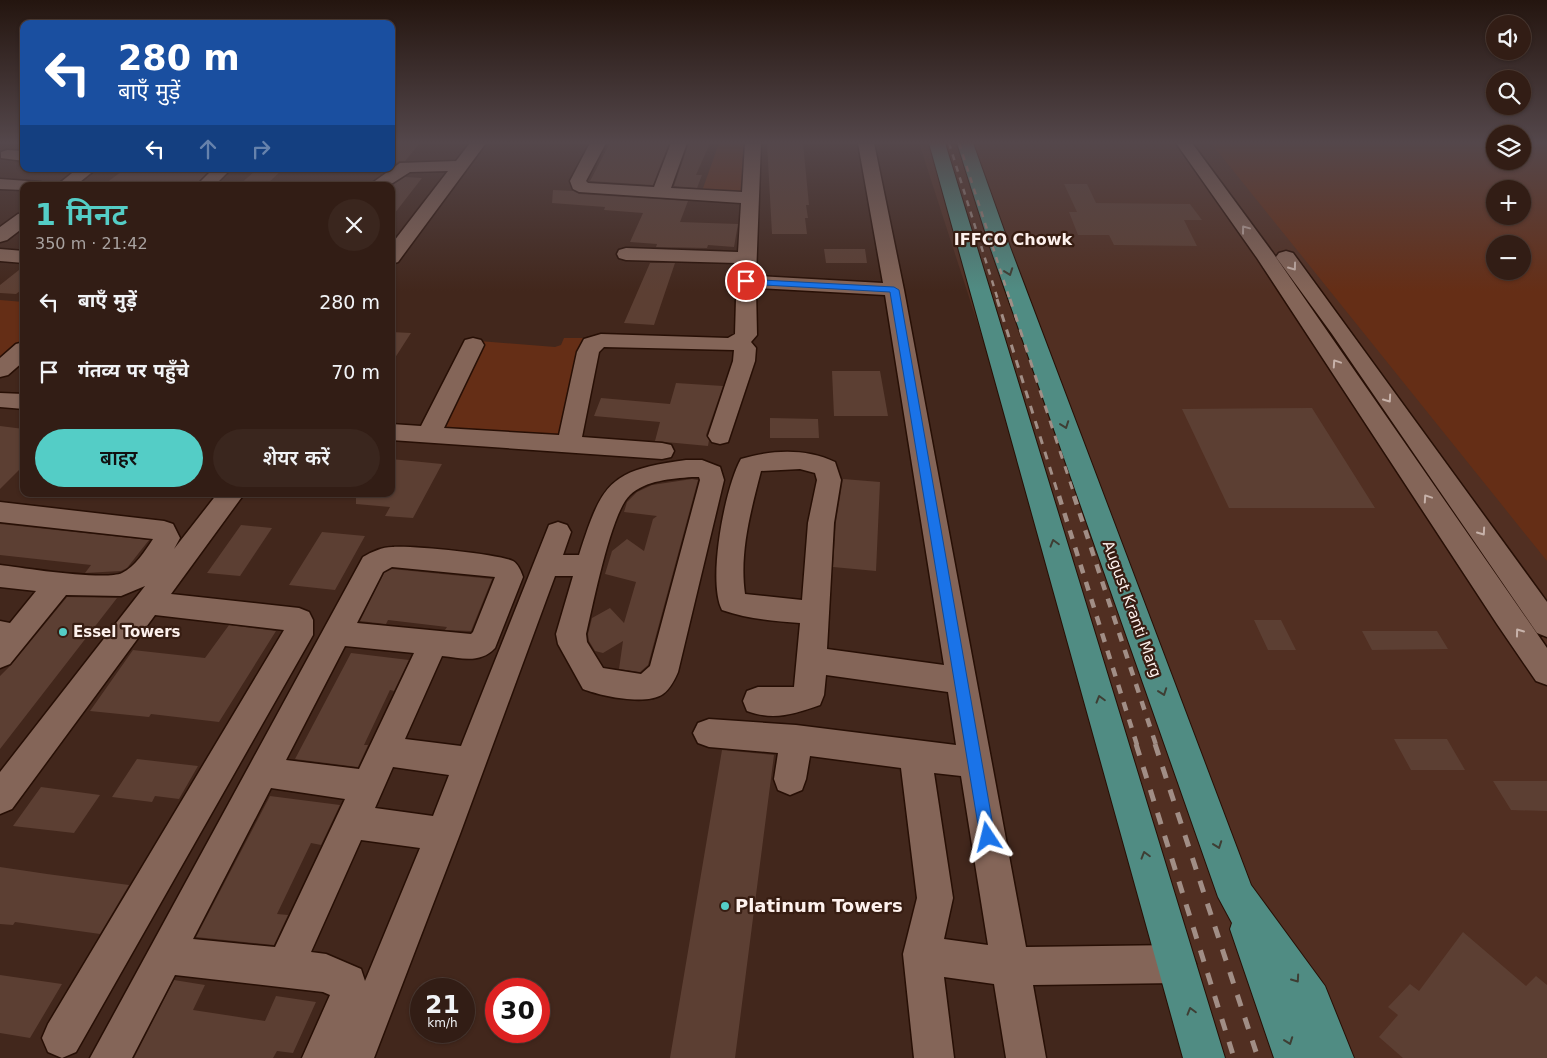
<!DOCTYPE html>
<html lang="hi">
<meta charset="utf-8">
<style>
body{margin:0;font-family:"DejaVu Sans","Noto Sans Devanagari",sans-serif;background:#3a261e;color:#f1f3f6;height:100vh;display:flex;flex-direction:column;font-size:19px;white-space:nowrap}
*{box-sizing:border-box;margin:0}
p{font-size:16px;color:#a8a2a0}
.icon{flex:none;width:28px;height:28px;fill:none;stroke:currentColor;stroke-width:2;stroke-linecap:round;stroke-linejoin:round}
.map{position:relative;flex:1;overflow:hidden}
.side{position:absolute;left:20px;top:182px;width:375px;height:315px;display:flex;flex-direction:column;background:#321d15;border-radius:10px;box-shadow:0 1px 4px #0004,0 0 0 1px #4d3b34}
.side>*{flex:none}
.banner{position:absolute;left:20px;top:20px;width:375px;height:152px;border-radius:10px;box-shadow:0 1px 4px #0004,0 0 0 1px #4d3b34;background:#1a4fa0;color:#fff;overflow:hidden}
.fabs{position:absolute;left:1486px;top:15px;display:grid;gap:10px}
.fabs a{display:grid;place-items:center;width:45px;height:45px;border-radius:50%;background:#321d15;box-shadow:0 1px 4px #0004,0 0 0 1px #4d3b34;font-size:25px}
.speed{position:absolute;left:410px;top:978px;display:flex;gap:10px;font-size:25px;font-weight:700;text-align:center}
.speed>*{display:grid;place-content:center;width:65px;height:65px;border-radius:50%;background:#321d15;box-shadow:0 1px 4px #0004,0 0 0 1px #4d3b34;line-height:1}
.speed small{font-size:12px;font-weight:400}
.speed .limit{border:8px solid #d22;background:#fff;color:#111}
.pin{position:absolute;display:grid;place-items:center;width:42px;height:42px;color:#fff;margin:-21px;border:2px solid #fff;border-radius:50%;box-shadow:0 1px 5px #0007}
.me{position:absolute;width:55px;margin:-28px;rotate:350deg;stroke-linejoin:round;filter:drop-shadow(0 0 4px #0008)}
.turn{display:flex;align-items:center;gap:18px;height:105px;padding:0 15px;font-size:22px}
.turn .icon{width:65px;height:65px;stroke-width:2.5}
.turn b{display:block;font-size:35px;line-height:42px}
.lanes{display:flex;align-items:center;height:48px;padding:0 15px;background:#0003;justify-content:center;gap:25px;direction:ltr}
.lanes .off{opacity:.35}
.round{display:grid;place-items:center;flex:none;width:52px;height:52px;border-radius:26px;background:#3a261e}
.head{display:flex;align-items:center;justify-content:space-between;height:85px;padding:0 15px}
h1{font-size:30px;font-weight:600;line-height:38px;color:#54cdc6}
.button{display:flex;gap:10px;margin-top:auto;padding:10px 15px}
.button a{flex:1;height:58px;border-radius:30px;background:#54cdc6;color:#111;font-size:20px;font-weight:600;line-height:58px;text-align:center}
.button a+a{background:#3a261e;color:#f1f3f6}
ul{padding:0;list-style:none}
li{display:flex;align-items:center;gap:15px;height:70px;padding:0 15px}
li div{flex:1}
li b{display:block;font-size:19px}
li em{font-style:normal}
.map>svg:first-child{display:block}
.built{fill:#512f22;fill-rule:evenodd}
.green{fill:#652e16;fill-rule:evenodd}
.building{fill:#5c3f33}
.lines{fill:none;stroke-linecap:round;stroke-linejoin:round}
.minor-casing{stroke:#270f05;stroke-width:3}
.major-casing{stroke:#270f05;stroke-width:2}
.minor{fill:#846558;fill-rule:evenodd}
.major{fill:#508c83;fill-rule:evenodd}
.rail-far3{stroke:#a18e86;stroke-width:2.5;stroke-dasharray:6 6;stroke-linecap:butt}
.rail-far2{stroke:#a18e86;stroke-width:3;stroke-dasharray:8 8;stroke-linecap:butt}
.rail-far1{stroke:#a18e86;stroke-width:4.5;stroke-dasharray:9 9;stroke-linecap:butt}
.rail{stroke:#a18e86;stroke-width:5;stroke-dasharray:12 12;stroke-linecap:butt}
.oneway{stroke:#c7b2aa}
.oneway2{stroke:#3e3e34}
.route{fill:#1a73e8;stroke:#114b97}
.poi-dot{fill:#54cdc6;stroke:#371d12;stroke-width:2}
.labels{text-anchor:middle;stroke-width:4.5;stroke-linejoin:round;paint-order:stroke}
.street-label{font-size:15px;fill:#fdf1ed;stroke:#371d12}
.poi-label{font-size:15px;font-weight:bold;fill:#fdf1ed;stroke:#371d12;text-anchor:start}
.far-district-label{font-size:16px;font-weight:bold;fill:#fdf1ed;stroke:#371d12}
.near-poi-label{font-size:18px;font-weight:bold;fill:#fdf1ed;stroke:#371d12;text-anchor:start}
</style>
<div class="map">
<svg width="1547" height="1058" viewBox="0 0 1547 1058">
<rect width="100%" height="100%" fill="#42271c"/>
<path class="built" d="M919 143H1495V161H1522L1523 143H1547V1058H1216ZM1495 189H1522V216H1495ZM1495 244H1522V271H1495Z"/>
<path class="green" d="M719 143H748L745 194 702 191Z
M1211 143H1495V161H1522L1523 143H1547V561ZM1495 189H1522V216H1495ZM1495 244H1522V271H1495Z
M0 300 24 302V344L0 365Z
M564 338H591L563 439 435 432 479 341 555 347 561 345Z"/>
<path class="building" d="M391 143H420L405 161H399L391 167Z
M610 143H669L653 185 590 181Z
M689 143H710L696 175H702L697 188 674 186Z
M767 143H803L809 205H806L808 218H805L807 234H772Z
M125 169 193 170 211 169 194 186 106 183Z
M257 169H283L265 186H238Z
M405 177 422 178 391 218V186Z
M1064 184H1087L1096 203 1190 204 1202 220H1184L1197 246 1114 245 1109 235H1078L1069 212H1077Z
M553 190 573 191 579 194 688 201 680 222 738 224 734 247 708 245 707 248 656 247 657 244 630 242 643 213 604 210 605 207 552 203Z
M824 249H865L867 263H826Z
M650 263H675L654 325 624 323Z
M24 266V288L16 294 0 293V285Z
M391 332 411 333 391 364Z
M832 371H880L888 416H834Z
M676 383 723 386 706 435 709 440 708 446 655 441 660 422 594 416 601 398 670 404Z
M1312 408 1375 508H1229L1182 409Z
M770 418 818 419 819 438H770Z
M0 426 24 429V465L0 489Z
M391 459 442 464 413 518 385 516 390 507 356 504V494H391Z
M692 479 698 480 648 665 640 672 619 669 623 641 603 653 595 651 589 641 588 634 592 618 610 608 624 623 636 582 605 574 612 551 627 539 644 551 653 519 657 516 624 512 627 502 637 492 652 485Z
M843 479 880 482 876 571 833 567 836 522Z
M0 524 149 540 127 568 121 571 85 573 91 565 0 555Z
M241 525 272 528 240 576 207 573Z
M322 532 365 536 335 590 289 585Z
M392 569 492 579 471 631 445 630 447 627 388 620 386 624 360 621 384 573Z
M67 597 117 598 0 749V676L11 665Z
M1254 620H1281L1296 650H1268Z
M229 625 276 631 219 722 151 714 149 717 90 711 133 650 205 658Z
M1362 631H1437L1448 649 1372 650Z
M351 653 409 660 394 691 390 690 364 745H368L358 767 295 759Z
M1394 739H1447L1465 770H1411Z
M722 750 774 755 735 1058H670Z
M137 759 198 766 179 799 155 796 152 802 112 797Z
M1493 781H1547V811L1511 810Z
M41 787 100 795 74 833 13 826Z
M270 796 340 805 321 845 311 843 277 914 288 915 274 945 196 937Z
M0 867 47 874 129 885 100 934 15 922 13 925 0 924Z
M1463 932 1526 986 1536 976 1547 985V1058H1403L1379 1037 1398 1015 1388 1007 1410 984 1419 991Z
M0 975 62 984 30 1038 0 1033Z
M174 980 205 985 193 1010 265 1021 276 996 316 1002 293 1053 277 1051 273 1058H134Z"/>
<g class="lines">
<defs>
<path id="minor" d="M470 143H486L398 262 391 264V245L448 171 410 172 388 186H368L400 163 456 161Z
M590 143H606L586 181 588 183 654 187 671 143H687L671 188 742 192 745 143H761L756 276 883 283 858 143H874L904 290 1026 947 1177 945 1190 951 1196 964 1190 977 1177 983 1033 985 1046 1058H1006L994 984 944 977 954 1058H914L903 954 917 898 901 768 810 756 806 779 802 790 790 795 778 790 774 779 778 753 709 747 698 743 693 733 698 723 709 719 796 725 956 745 948 692 826 675 824 695 820 705C794 714 774 721 747 711L743 701 747 691 758 687H794L800 623C773 621 748 619 722 610 707 581 725 487 741 459 772 450 805 448 835 462L841 480 834 523 827 649 944 665 885 295 756 288 757 335 751 342 756 348 755 361 728 442 720 444 712 442 708 436 733 361 734 350 604 347 599 352 582 437 662 443 671 445 674 451 671 457 662 459 391 440V424L421 426 465 340 473 338 481 340 484 345 444 428 559 435 577 352 584 339 601 334 728 338 735 334 737 263 626 260 619 258 617 254 619 250 626 248 738 252 741 203 579 192 573 189 570 181ZM800 469 815 473 817 480 808 523 802 600 745 594C739 553 751 510 761 471ZM934 773 961 776 988 945 944 939 953 898Z
M1176 143H1192L1273 253 1547 648V685L1536 681 1497 624 1257 258Z
M7 150 24 151V161L1 158V152Z
M77 169H96L75 186H56Z
M213 169H231L214 186H196Z
M0 179 41 182 44 186H24V190L0 189Z
M24 213V227L7 240 0 242V227L18 214Z
M0 249 24 251V263L0 261Z
M1286 251 1293 253 1547 602V637L1537 633 1332 334 1276 257 1279 253Z
M24 342V361L8 375 0 377V358L16 344Z
M0 393 24 394V409L0 407Z
M686 460H702L720 467 724 480 678 672C675 679 670 689 663 694 646 706 601 696 583 689L558 644 556 634 573 576H555L460 834 374 1058H302L330 995 323 992 175 975 132 1058H90L363 557C371 552 383 547 392 547 409 545 499 554 513 561 518 564 521 571 523 577L495 648C480 664 462 658 442 656L405 739 461 746 549 525 558 522 567 525 571 532 563 555H579C602 483 609 470 686 460ZM692 477H699L700 480 650 666 641 674 603 668 587 642 586 634C593 605 611 512 630 495 646 480 671 479 692 477ZM392 567 495 577 473 632 471 634 357 623 383 572ZM345 646 414 653 359 769 286 760ZM393 767 449 775 433 816 375 808ZM271 788 345 799 275 947 193 939ZM361 840 420 848 365 981 361 969 326 954 311 952Z
M217 494H244L171 594 299 608 309 612 313 620V635L76 1052 62 1058 48 1052 42 1038 48 1024 284 630 155 615 12 809 0 814V772L145 586 121 596 66 595 10 664 0 668V621L10 623 36 591 0 587V565C23 568 105 581 122 573 135 567 145 551 153 539L0 522V502L164 521 173 524 180 538 174 549Z"/>
<path id="major" d="M929 143H945L1225 1058H1183Z
M957 143H973L1010 247 1251 885 1325 986 1354 1058H1274L1230 929 1232 923 1218 897 990 247Z"/>
</defs>
<use href="#minor" class="minor-casing"/>
<use href="#major" class="major-casing"/>
<use href="#minor" class="minor"/>
<use href="#major" class="major"/>
<path class="rail-far3" d="M949 143 998 300
M959 143 1010 300"/>
<path class="rail-far2" d="M997 299 1059 497
M1010 299 1075 497"/>
<path class="rail-far1" d="M1059 496 1137 745
M1074 496 1156 745"/>
<path class="rail" d="M1136 744 1234 1058
M1155 744 1258 1058"/>
</g>
<defs><path id="oneway-chevron" d="M-2-3.5L2.5 0L-2 3.5" fill="none" stroke-width="1.6" stroke-linecap="round" stroke-linejoin="round" transform="scale(1.25)"/></defs>
<g class="oneway">
<use href="#oneway-chevron" transform="translate(1245 229) rotate(-127)"/>
<use href="#oneway-chevron" transform="translate(1293 267) rotate(54)"/>
<use href="#oneway-chevron" transform="translate(1336 363) rotate(-124)"/>
<use href="#oneway-chevron" transform="translate(1388 399) rotate(55)"/>
<use href="#oneway-chevron" transform="translate(1427 498) rotate(-124)"/>
<use href="#oneway-chevron" transform="translate(1482 532) rotate(55)"/>
<use href="#oneway-chevron" transform="translate(1519 632) rotate(-126)"/>
</g>
<g class="oneway2">
<use href="#oneway-chevron" transform="translate(1009 272) rotate(70)"/>
<use href="#oneway-chevron" transform="translate(1065 425) rotate(70)"/>
<use href="#oneway-chevron" transform="translate(1054 543) rotate(-106)"/>
<use href="#oneway-chevron" transform="translate(1163 692) rotate(70)"/>
<use href="#oneway-chevron" transform="translate(1100 699) rotate(-106)"/>
<use href="#oneway-chevron" transform="translate(1218 845) rotate(70)"/>
<use href="#oneway-chevron" transform="translate(1145 855) rotate(-106)"/>
<use href="#oneway-chevron" transform="translate(1296 979) rotate(55)"/>
<use href="#oneway-chevron" transform="translate(1191 1011) rotate(-106)"/>
<use href="#oneway-chevron" transform="translate(1289 1041) rotate(70)"/>
</g>
<linearGradient id="sky" x2="0" y2="1"><stop stop-color="#24150f"/><stop offset="0.49" stop-color="#54474b"/><stop offset="1" stop-color="#54474b" stop-opacity="0"/></linearGradient>
<rect width="1547" height="291" fill="url(#sky)"/>
<path class="route" d="M743 279 894 287 899 290 995 837 993 842 988 844 982 842 980 837 890 292 746 284 741 281Z"/>
<g class="poi-dot">
<circle cx="63" cy="632" r="5"/>
<circle cx="725" cy="906" r="5"/>
</g>
<g class="labels">
<g class="street-label">
<text transform="translate(1132 609) rotate(70)" y="5">August Kranti Marg</text>
</g>
<g class="poi-label">
<text x="73" y="637">Essel Towers</text>
</g>
<g class="far-district-label">
<text x="1013" y="245">IFFCO Chowk</text>
</g>
<g class="near-poi-label">
<text x="735" y="912">Platinum Towers</text>
</g>
</g>
</svg>
<div class="fabs">
<a><svg class="icon" aria-label="sound" viewBox="0 0 24 24"><path d="M4 9h4l5-4v14l-5-4H4zM17 9q2 3 0 6"/></svg></a>
<a><svg class="icon" aria-label="search" viewBox="0 0 24 24"><circle cx="10" cy="10" r="6"/><path d="M15 15l6 6"/></svg></a>
<a><svg class="icon" aria-label="layers" viewBox="0 0 24 24"><path d="M12 4l9 5-9 5-9-5zM3 14l9 5 9-5"/></svg></a>
<a>+</a>
<a>−</a>
</div>
<div class="speed"><div>21<small>km/h</small></div><div class="limit">30</div></div>
<div class="pin" style="left:746px;top:281px;background:#d93025"><svg class="icon" aria-label="arrive" viewBox="0 0 24 24"><path d="M6 21V4h12l-3 4 3 4H6"/></svg></div>
<svg class="me" style="left:988px;top:837px" viewBox="-20 -20 40 40"><path d="M0-17L14 15 0 8-14 15z" fill="#1a73e8" stroke="#fff" stroke-width="4"/></svg>
<div class="banner">
<div class="turn"><svg class="icon" aria-label="left" viewBox="0 0 24 24"><path d="M17 20v-9H6M10 6l-5 5 5 5"/></svg><div><b>280 m</b>बाएँ मुड़ें</div></div>
<div class="lanes"><svg class="icon" aria-label="left" viewBox="0 0 24 24"><path d="M17 20v-9H6M10 6l-5 5 5 5"/></svg><svg class="icon off" aria-label="ahead" viewBox="0 0 24 24"><path d="M12 20V5M6 11l6-6 6 6"/></svg><svg class="icon off" aria-label="right" viewBox="0 0 24 24"><path d="M7 20v-9h11M14 6l5 5-5 5"/></svg></div>
</div>
<section class="side">
<div class="head"><div><h1>1 मिनट</h1><p>350 m · 21:42</p></div><a class="round"><svg class="icon" aria-label="close" viewBox="0 0 24 24"><path d="M6 6l12 12M18 6L6 18"/></svg></a></div>
<ul>
<li><svg class="icon" aria-label="left" viewBox="0 0 24 24"><path d="M17 20v-9H6M10 6l-5 5 5 5"/></svg><div><b>बाएँ मुड़ें</b></div><em>280 m</em></li>
<li><svg class="icon" aria-label="arrive" viewBox="0 0 24 24"><path d="M6 21V4h12l-3 4 3 4H6"/></svg><div><b>गंतव्य पर पहुँचे</b></div><em>70 m</em></li>
</ul>
<div class="button"><a>बाहर</a><a>शेयर करें</a></div>
</section>
</div>
